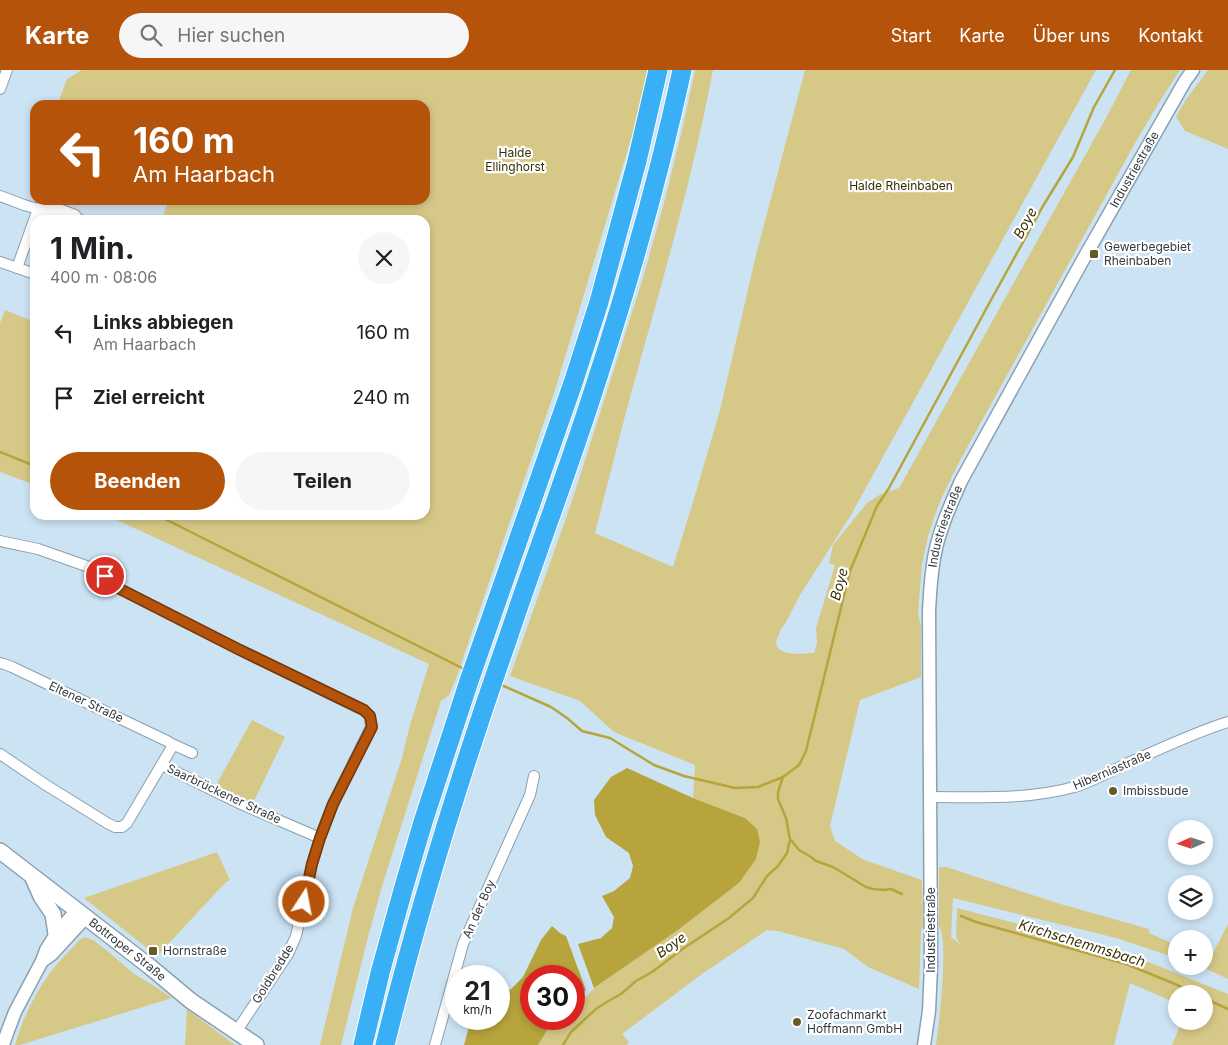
<!DOCTYPE html>
<html lang="de">
<meta charset="utf-8">
<style>
body{margin:0;font-family:Inter,sans-serif;background:#f6f6f6;color:#202124;height:100vh;display:flex;flex-direction:column;font-size:19px;white-space:nowrap}
*{box-sizing:border-box;margin:0}
p{font-size:16px;color:#757577}
.icon{flex:none;width:28px;height:28px;fill:none;stroke:currentColor;stroke-width:2;stroke-linecap:round;stroke-linejoin:round}
.map{position:relative;flex:1;overflow:hidden}
.panel{position:absolute;left:30px;top:145px;width:400px;height:305px;display:flex;flex-direction:column;background:#fff;border-radius:15px;box-shadow:0 2px 8px #0003}
.panel>*{flex:none}
.top-card{position:absolute;left:30px;top:30px;width:400px;height:105px;border-radius:15px;box-shadow:0 2px 8px #0003;background:#b45309;color:#fff;overflow:hidden}
.needle{width:32px;rotate:267deg}
.fabs{position:absolute;left:1168px;top:750px;display:grid;gap:10px}
.fabs a{display:grid;place-items:center;width:45px;height:45px;border-radius:50%;background:#fff;box-shadow:0 2px 8px #0003;font-size:25px}
.speed{position:absolute;left:445px;top:895px;display:flex;gap:10px;font-size:25px;font-weight:700;text-align:center}
.speed>*{display:grid;place-content:center;width:65px;height:65px;border-radius:50%;background:#fff;box-shadow:0 2px 8px #0003;line-height:1}
.speed small{font-size:12px;font-weight:400}
.speed .limit{border:8px solid #d22;background:#fff;color:#111}
.pin{position:absolute;display:grid;place-items:center;width:42px;height:42px;color:#fff;margin:-21px;border:2px solid #fff;border-radius:50%;box-shadow:0 1px 5px #0007}
.me{position:absolute;width:55px;margin:-28px;rotate:11deg;stroke-linejoin:round;filter:drop-shadow(0 0 4px #0008)}
.turn{display:flex;align-items:center;gap:18px;height:105px;padding:0 20px;font-size:22px}
.turn .icon{width:65px;height:65px;stroke-width:2.5}
.turn b{display:block;font-size:35px;line-height:42px}
.round{display:grid;place-items:center;flex:none;width:52px;height:52px;border-radius:26px;background:#f6f6f6}
.head{display:flex;align-items:center;justify-content:space-between;height:85px;padding:0 20px}
h1{font-size:30px;font-weight:700;line-height:38px}
.action{display:flex;gap:10px;margin-top:auto;padding:10px 20px}
.action a{flex:1;height:58px;border-radius:30px;background:#b45309;color:#fff;font-size:20px;font-weight:700;line-height:58px;text-align:center}
.action a+a{background:#f6f6f6;color:#202124}
ul{padding:0;list-style:none}
li{display:flex;align-items:center;gap:15px;height:65px;padding:0 20px}
li div{flex:1}
li b{display:block;font-size:19px}
li em{font-style:normal}
header{display:flex;align-items:center;gap:30px;box-sizing:border-box;height:70px;padding:0 25px;background:#b45309;color:#fff}
header strong{font-size:24px}
nav{display:flex;gap:28px;margin-inline-start:auto;font-size:18px}
.search{width:350px;height:45px;background:#f6f6f6;display:flex;align-items:center;gap:12px;box-sizing:border-box;padding:0 18px;border-radius:28px;color:#757577;font-size:19px}
.map>svg:first-child{display:block}
.green{fill:#d6c987}
.water{fill:#b7a43c}
.lines{fill:none;stroke-linecap:round;stroke-linejoin:round}
.stream{stroke:#b7a43c;stroke-width:2.5}
.minor-casing{stroke:#8aa0b0;stroke-width:12}
.tertiary-casing{stroke:#8aa0b0;stroke-width:15}
.secondary-casing{stroke:#8aa0b0;stroke-width:18}
.motorway-casing{stroke:#fff;stroke-width:21}
.minor{stroke:#fff;stroke-width:10}
.tertiary{stroke:#fff;stroke-width:12}
.secondary{stroke:#fff;stroke-width:15}
.motorway{stroke:#39aff5;stroke-width:19}
.route-casing{stroke:#753606;stroke-width:12}
.route{stroke:#b45309;stroke-width:9}
.poi-dot{fill:#645a26;stroke:#fff;stroke-width:2}
.labels{text-anchor:middle;stroke-width:4.5;stroke-linejoin:round;paint-order:stroke}
.park-label{font-size:12px;fill:#362e01;stroke:#fff}
.street-label{font-size:12px;fill:#313a41;stroke:#fff}
.poi-label{font-size:12px;fill:#313a41;stroke:#fff;text-anchor:start}
.water-label{font-size:14px;font-style:italic;fill:#393103;stroke:#fff}
</style>
<header>
<strong>Karte</strong>
<div class="search"><svg class="icon" aria-label="search" viewBox="0 0 24 24"><circle cx="10" cy="10" r="6"/><path d="M15 15l6 6"/></svg>Hier suchen</div>
<nav><a>Start</a><a>Karte</a><a>Über uns</a><a>Kontakt</a></nav>
</header>
<div class="map">
<svg width="1228" height="975" viewBox="0 0 1228 975">
<rect width="100%" height="100%" fill="#cce3f4"/>
<path class="green" d="M82 0H648L644 26 555 320 457 606 449 625 441 631 383 813 368 867 341 975H320L353 838 402 688 410 655 429 594 106 445H425V150H161L169 130H425V35H57L67 9Z
M695 0H713C693 106 663 209 634 313 620 363 608 413 595 463L673 497 696 422 720 340 756 185 805 0H1096L851 445 800 525 786 552 781 559 776 572 777 577C786 587 802 583 814 583L817 573 816 558 835 495 829 493 833 475 867 433 881 424 899 418 1106 48 1131 0H1180L1158 34 1134 75 958 394 942 427 935 445 928 467 922 494 918 543 921 557V607L860 630 830 756 835 771 864 790 922 810 923 855 921 861 919 919 868 897 844 879 778 861 767 860 702 904 622 964 629 972 627 975H538C548 959 554 949 574 949V940L594 918 678 860 739 813 745 748 693 728 695 695 614 662 580 631 510 606 572 431 643 208 664 133 683 56Z
M1208 0H1228V79L1185 61 1176 47 1185 31Z
M5 240 35 252V415L0 402V253Z
M252 650 285 667 252 735 215 717Z
M217 782 230 810 226 812 157 886 84 828Z
M939 797H946L1057 833 1149 859V863L1176 875V888L1116 868 953 828 951 867 960 874 956 867 957 838 1116 879 1228 924V975H1172L1182 951H1204V924H1176V933L1130 913 1114 975H936C939 956 949 869 939 856Z
M1228 854V909L1200 896H1204V883L1212 885Z
M85 867 93 870 110 883 134 904 148 912 172 928 20 975H15C22 950 34 925 49 904 57 893 67 883 76 874L79 870Z
M187 939 235 975H185Z"/>
<path class="water" d="M627 698 693 728 745 748 757 759 760 772 756 789 739 813 678 860 594 918 578 874 601 868 612 858 614 847 602 826 614 821 630 808 633 796 629 783 606 767 595 745 594 730 611 707Z
M552 856 560 863 566 866 586 920 574 932V906H531V949H557L548 959 538 975H464L471 949H499V926L511 919 523 907 541 870Z"/>
<g class="lines">
<path class="stream" d="M0 382 35 396
M157 445 466 600
M499 614 551 637 567 648 582 661 610 668 654 695 684 706 735 718 758 717 783 707
M791 770 799 780 811 787 816 791 833 797 866 817 873 819 884 820 891 819 902 824
M961 846 976 852 1126 894 1175 914 1196 924
M1204 928 1228 939
M563 975 571 962 596 939 605 933 621 924 636 911 652 902 684 878 729 848 753 828 767 806 778 796 787 783 790 770 786 748 778 729V722L783 707 799 695 806 681 850 501 877 436 889 418 991 230 1043 136 1073 87 1094 37 1115 0"/>
<defs>
<path id="minor" d="M0 19 7 0
M0 126 24 135 38 139 40 143 60 150
M0 192 35 204
M17 198 38 139 45 134 75 145 78 149 81 150
M0 471 38 479 92 498 105 506 116 517 238 579 363 640 370 646 371 657 333 734 320 768 312 794 296 866 288 884 236 962
M0 593 4 594 12 597 167 671 172 674V677L127 753 122 757H115L107 753 46 715 0 684
M172 674 192 683
M162 695 241 734 320 768
M930 727C980 727 1030 730 1078 716 1094 710 1110 702 1126 694 1160 679 1193 663 1228 652
M435 975 463 874 530 725 534 706"/>
<g id="tertiary">
<path d="M42 891 52 884 86 847"/>
<path d="M3 975 7 963 15 942 42 891 46 880 56 864 77 840"/>
<path id="s1" d="M924 975 929 941 931 896 929 541C930 522 931 502 935 483 940 458 951 434 961 411L1084 188 1185 11 1193 0"/>
</g>
<g id="secondary">
<path id="s2" d="M0 781 149 896 191 931 256 975"/>
<path d="M33 808 41 826 53 844 56 864"/>
</g>
<path id="motorway" d="M363 975 380 903 403 820 423 752 469 611 574 310 599 232 637 91 658 0
M385 975C419 837 461 702 508 568 536 484 568 401 595 316 629 212 659 107 682 0"/>
</defs>
<use href="#minor" class="minor-casing"/>
<use href="#tertiary" class="tertiary-casing"/>
<use href="#secondary" class="secondary-casing"/>
<use href="#motorway" class="motorway-casing"/>
<use href="#minor" class="minor"/>
<use href="#tertiary" class="tertiary"/>
<use href="#secondary" class="secondary"/>
<use href="#motorway" class="motorway"/>
</g>
<g class="lines">
<defs>
<path id="route" d="M105 506 116 517 238 579 364 640 370 646 372 657 333 734 320 768 312 794 304 832"/>
</defs>
<use href="#route" class="route-casing"/>
<use href="#route" class="route"/>
</g>
<g class="poi-dot">
<rect x="1089" y="179" width="10" height="10" rx="2.5"/>
<circle cx="1113" cy="721" r="5"/>
<rect x="148" y="876" width="10" height="10" rx="2.5"/>
<circle cx="797" cy="952" r="5"/>
</g>
<g class="labels">
<g class="park-label">
<text x="515" y="87">Halde<tspan x="515" dy="14">Ellinghorst</tspan></text>
<text x="901" y="120">Halde Rheinbaben</text>
</g>
<g class="street-label">
<text dy="4" stroke="none"><textPath href="#s1" startOffset="926">Industriestraße</textPath></text>
<text dy="4" stroke="none"><textPath href="#s1" startOffset="521">Industriestraße</textPath></text>
<text transform="translate(86 632) rotate(25)" y="4">Eltener Straße</text>
<text transform="translate(1112 700) rotate(-23)" y="4">Hiberniastraße</text>
<text transform="translate(224 724) rotate(25)" y="4">Saarbrückener Straße</text>
<text transform="translate(479 839) rotate(-66)" y="4">An der Boy</text>
<text transform="translate(931 860) rotate(-90)" y="4">Industriestraße</text>
<text dy="4" stroke="none"><textPath href="#s2" startOffset="161">Bottroper Straße</textPath></text>
<text transform="translate(273 904) rotate(-58)" y="4">Goldbredde</text>
</g>
<g class="poi-label">
<text x="1104" y="181">Gewerbegebiet<tspan x="1104" dy="14">Rheinbaben</tspan></text>
<text x="1123" y="725">Imbissbude</text>
<text x="163" y="885">Hornstraße</text>
<text x="807" y="949">Zoofachmarkt<tspan x="807" dy="14">Hoffmann GmbH</tspan></text>
</g>
<g class="water-label">
<text transform="translate(1025 153) rotate(-61)" y="5">Boye</text>
<text transform="translate(839 514) rotate(-75)" y="5">Boye</text>
<text transform="translate(1082 873) rotate(17)" y="5">Kirchschemmsbach</text>
<text transform="translate(671 875) rotate(-35)" y="5">Boye</text>
</g>
</g>
</svg>
<div class="fabs">
<a><svg class="needle" viewBox="-14 -14 28 28"><path d="M0-13l5 13h-10z" fill="#e53935"/><path d="M0 13l5-13h-10z" fill="#757577"/></svg></a>
<a><svg class="icon" aria-label="layers" viewBox="0 0 24 24"><path d="M12 4l9 5-9 5-9-5zM3 14l9 5 9-5"/></svg></a>
<a>+</a>
<a>−</a>
</div>
<div class="speed"><div>21<small>km/h</small></div><div class="limit">30</div></div>
<div class="pin" style="left:105px;top:506px;background:#d93025"><svg class="icon" aria-label="arrive" viewBox="0 0 24 24"><path d="M6 21V4h12l-3 4 3 4H6"/></svg></div>
<svg class="me" style="left:304px;top:832px" viewBox="-20 -20 40 40"><circle r="17" fill="#b45309" stroke="#fff" stroke-width="3"/><path d="M0-11L8 9 0 5-8 9z" fill="#fff"/></svg>
<div class="top-card">
<div class="turn"><svg class="icon" aria-label="left" viewBox="0 0 24 24"><path d="M17 20v-9H6M10 6l-5 5 5 5"/></svg><div><b>160 m</b>Am Haarbach</div></div>
</div>
<section class="panel">
<div class="head"><div><h1>1 Min.</h1><p>400 m · 08:06</p></div><a class="round"><svg class="icon" aria-label="close" viewBox="0 0 24 24"><path d="M6 6l12 12M18 6L6 18"/></svg></a></div>
<ul>
<li><svg class="icon" aria-label="left" viewBox="0 0 24 24"><path d="M17 20v-9H6M10 6l-5 5 5 5"/></svg><div><b>Links abbiegen</b><p>Am Haarbach</p></div><em>160 m</em></li>
<li><svg class="icon" aria-label="arrive" viewBox="0 0 24 24"><path d="M6 21V4h12l-3 4 3 4H6"/></svg><div><b>Ziel erreicht</b></div><em>240 m</em></li>
</ul>
<div class="action"><a>Beenden</a><a>Teilen</a></div>
</section>
</div>
